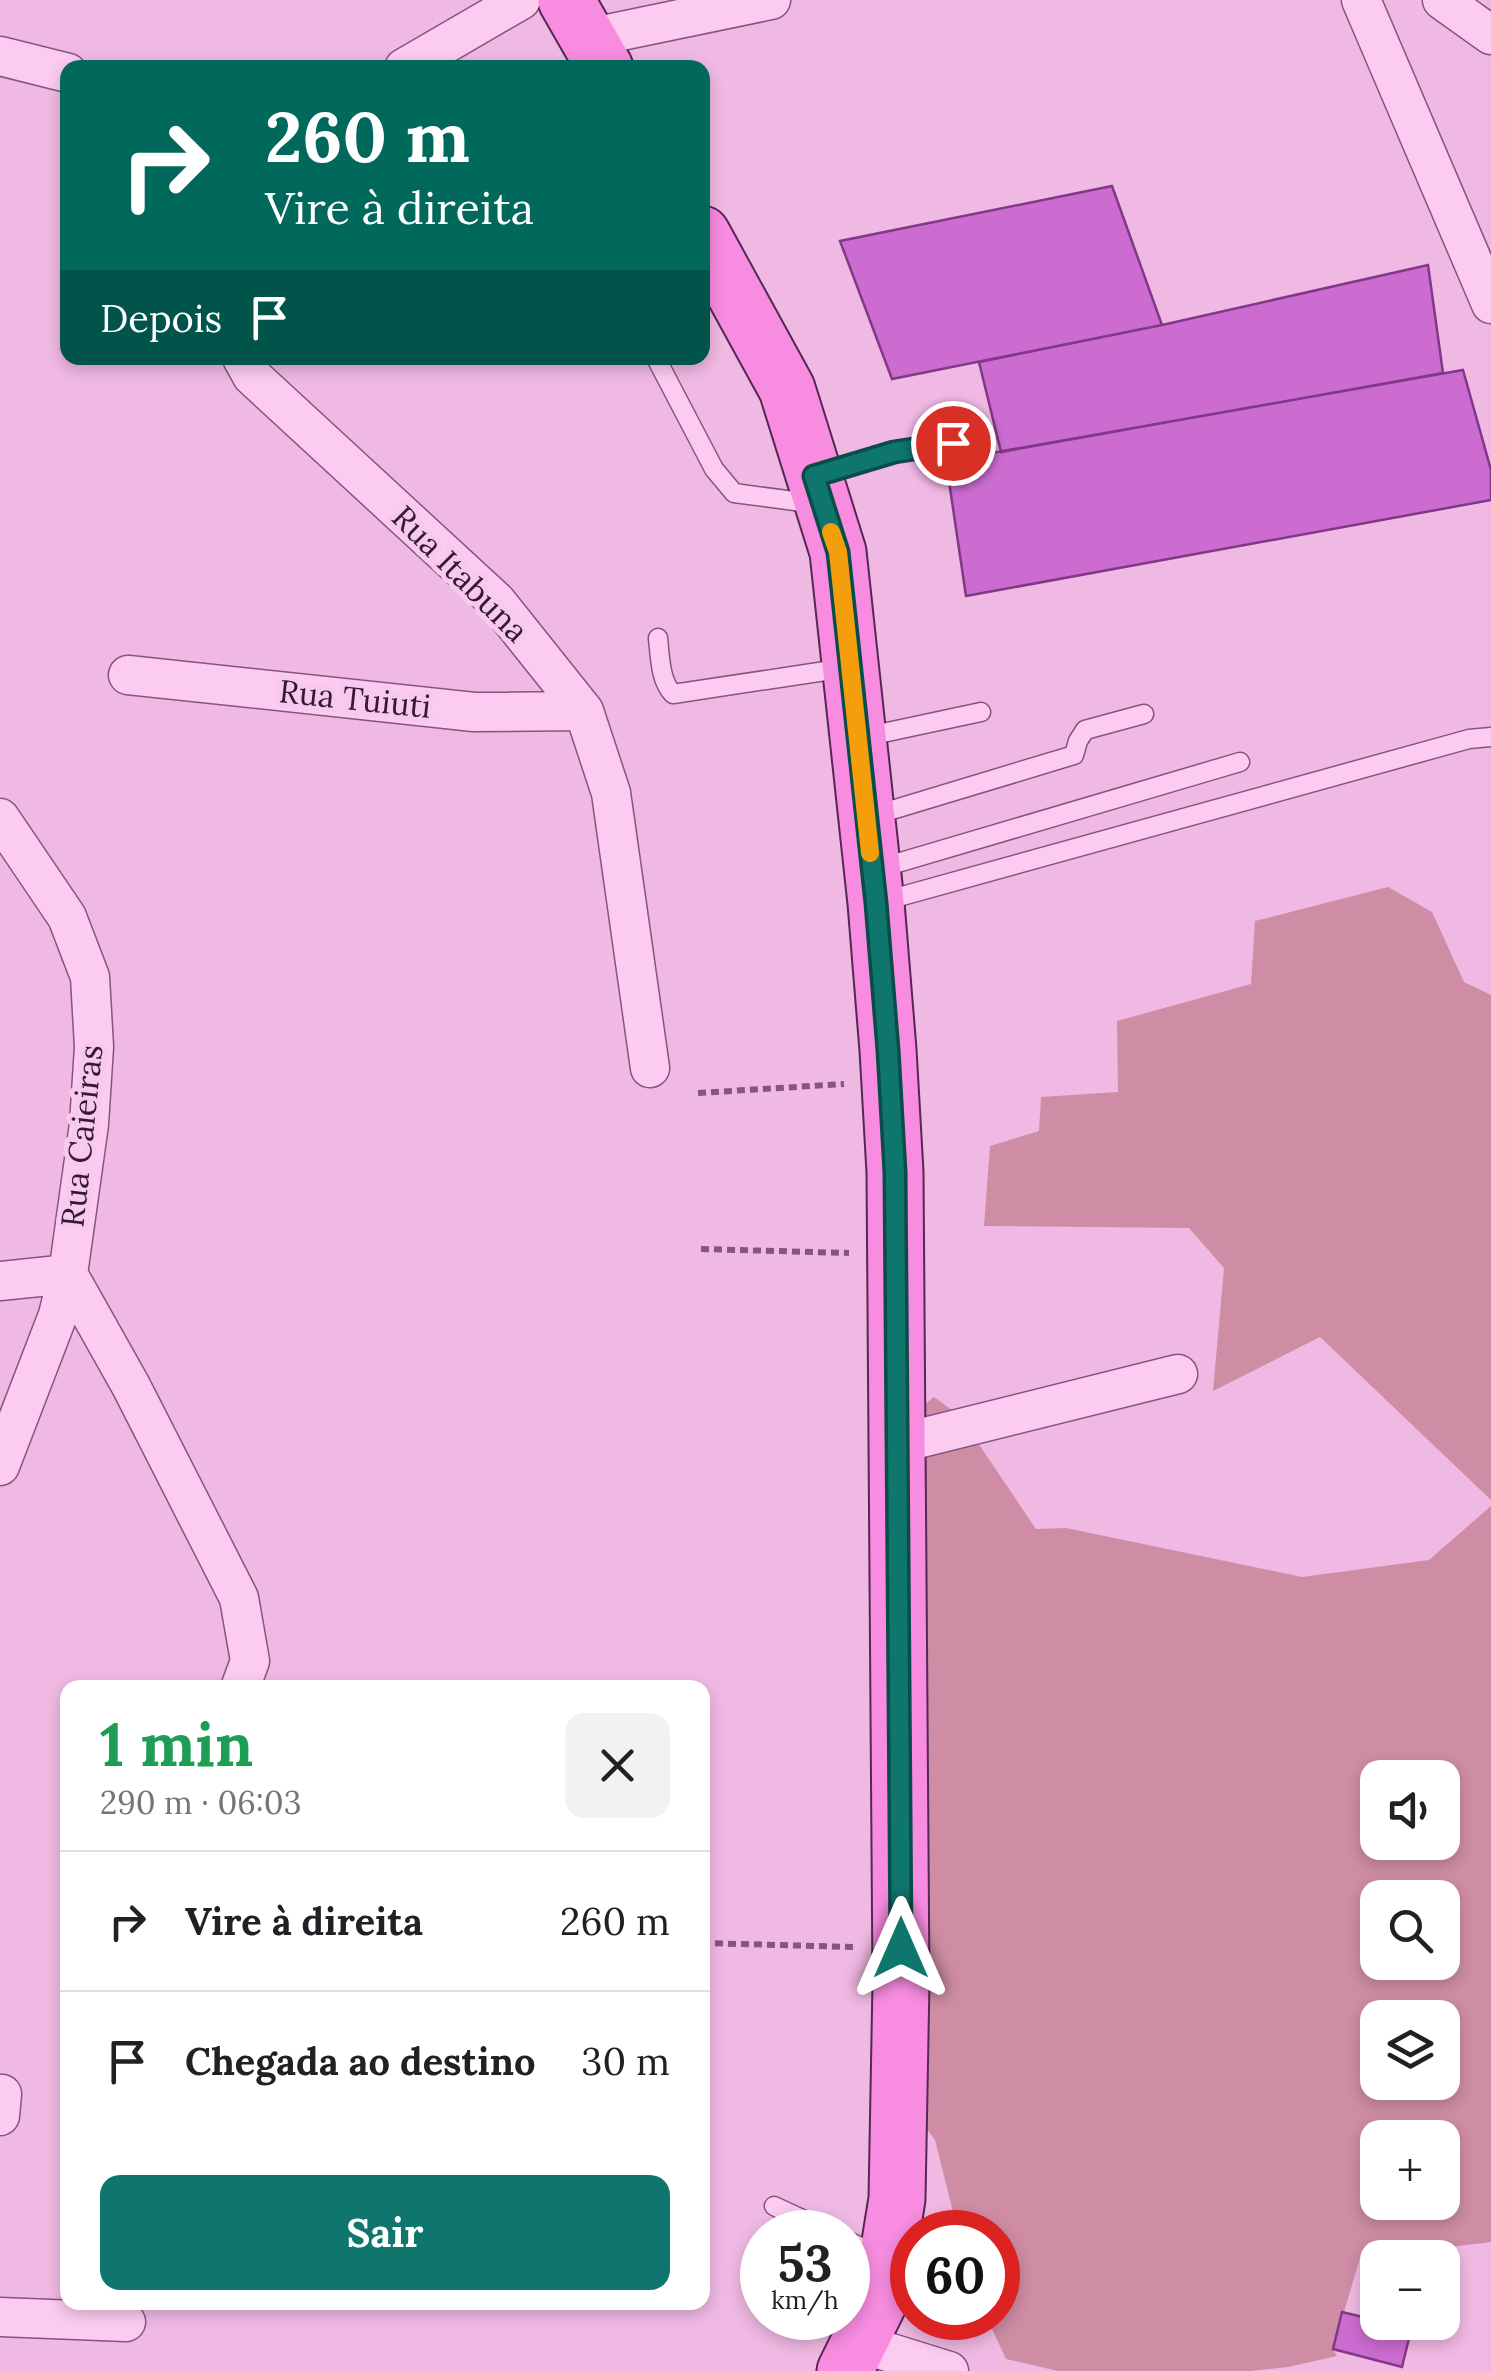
<!DOCTYPE html>
<html lang="pt">
<meta charset="utf-8">
<style>
body{margin:0;font-family:Lora,serif;background:#f2f2f2;color:#202124;height:100vh;display:flex;flex-direction:column;font-size:38px;white-space:nowrap}
*{box-sizing:border-box;margin:0}
p{font-size:32px;color:#757577}
.icon{flex:none;width:55px;height:55px;fill:none;stroke:currentColor;stroke-width:2;stroke-linecap:round;stroke-linejoin:round}
.map{position:relative;flex:1;overflow:hidden}
.sheet{position:absolute;left:60px;top:1680px;width:650px;height:630px;display:flex;flex-direction:column;background:#fff;border-radius:20px;box-shadow:0 5px 15px #0003}
.sheet>*{flex:none}
.hud{position:absolute;left:60px;top:60px;width:650px;height:305px;border-radius:20px;box-shadow:0 5px 15px #0003;background:#00695c;color:#fff;overflow:hidden}
.fabs{position:absolute;left:1360px;top:1760px;display:grid;gap:20px}
.fabs a{display:grid;place-items:center;width:100px;height:100px;border-radius:20px;background:#fff;box-shadow:0 5px 15px #0003;font-size:50px}
.speed{position:absolute;left:740px;top:2210px;display:flex;gap:20px;font-size:50px;font-weight:700;text-align:center}
.speed>*{display:grid;place-content:center;width:130px;height:130px;border-radius:50%;background:#fff;box-shadow:0 5px 15px #0003;line-height:1}
.speed small{font-size:25px;font-weight:400}
.speed .limit{border:15px solid #d22;background:#fff;color:#111}
.pin{position:absolute;display:grid;place-items:center;width:85px;height:85px;color:#fff;margin:-42px;border:5px solid #fff;border-radius:50%;box-shadow:0 2px 10px #0007}
.me{position:absolute;width:110px;margin:-55px;rotate:0deg;stroke-linejoin:round;filter:drop-shadow(0 0 8px #0008)}
.turn{display:flex;align-items:center;gap:35px;height:210px;padding:0 40px;font-size:45px}
.turn .icon{width:130px;height:130px;stroke-width:2.5}
.turn b{display:block;font-size:70px;line-height:85px}
.then{display:flex;align-items:center;height:95px;padding:0 40px;background:#0003;gap:20px;font-size:38px}
.round{display:grid;place-items:center;flex:none;width:105px;height:105px;border-radius:20px;background:#f2f2f2}
.head{display:flex;align-items:center;justify-content:space-between;height:170px;padding:0 40px}
h1{font-size:60px;font-weight:800;line-height:75px;color:#1e9e55}
.primary-button{display:flex;gap:20px;margin-top:auto;padding:20px 40px}
.primary-button a{flex:1;height:115px;border-radius:20px;background:#0f766e;color:#fff;font-size:40px;font-weight:800;line-height:115px;text-align:center}
ul{padding:0;list-style:none}
li{display:flex;align-items:center;gap:30px;height:140px;padding:0 40px;border-top:2px solid #e0e0e0}
li div{flex:1}
li b{display:block;font-size:38px}
li em{font-style:normal}
.map>svg:first-child{display:block}
.green{fill:#ce8da4;fill-rule:evenodd}
.building{fill:#cc6cd1;stroke:#823888;stroke-width:2.5}
.lines{fill:none;stroke-linecap:round;stroke-linejoin:round}
.lane-casing{stroke:#875384;stroke-width:21}
.street-casing{stroke:#875384;stroke-width:41}
.primary-casing{stroke:#542854;stroke-width:59}
.path{stroke:#875384;stroke-width:6;stroke-dasharray:8 5;stroke-linecap:butt}
.lane{stroke:#fbccf0;stroke-width:18}
.street{stroke:#fbccf0;stroke-width:38}
.primary{stroke:#f88ce0;stroke-width:55}
.route-casing{stroke:#0a4d48;stroke-width:25}
.route{stroke:#0f766e;stroke-width:18}
.slow{stroke:#f59e0b;stroke-width:18}
.labels{text-anchor:middle;stroke-width:10;stroke-linejoin:round;paint-order:stroke}
.street-label{font-size:32px;fill:#351934;stroke:#f7c9ec}
</style>
<div class="map">
<svg width="1491" height="2371" viewBox="0 0 1491 2371">
<rect width="100%" height="100%" fill="#f0b9e3"/>
<path class="green" d="M1388 887 1432 912 1464 982 1491 995V1500L1320 1337 1213 1391 1224 1268 1189 1228 984 1226 990 1146 1039 1131 1041 1097 1118 1092 1117 1021 1251 984 1255 921Z
M934 1397 959 1415 1036 1529 1066 1528 1302 1577 1429 1560 1491 1506V2242L1360 2258 1333 2349 1337 2356 1288 2367 1250 2371H1058L1006 2359 987 2318H998V2232H958L935 2140 885 2073 905 1419ZM1378 1778H1442V1842H1378ZM1378 1898H1442V1962H1378ZM1378 2018H1442V2082H1378ZM1378 2138H1442V2202H1378Z"/>
<path class="building" d="M1112 186 1162 325 892 379 840 241Z
M1428 265 1443 373 1001 452 979 362 1162 325Z
M1463 370 1491 470V500L966 596 946 461Z
M1372 2282 1378 2284V2322H1413L1402 2367 1333 2349 1342 2312 1363 2317Z"/>
<g class="lines">
<defs>
<path id="lane" d="M656 358 714 469 734 493 817 504
M819 474 894 452 982 438
M658 638C660 656 660 681 673 694L845 668
M864 737 981 712
M872 816 1074 755 1078 741 1085 730 1144 714
M877 869 1240 762
M884 901 1469 739 1491 737
M774 2206 830 2232
M848 2241 882 2257"/>
<path id="street" d="M1361 0 1491 304
M1442 0 1491 35
M588 38 771 0
M0 56 68 73
M404 68 521 0
M242 358 252 376 497 602 584 711 611 793 650 1068
M128 675 474 712 584 711
M0 818 67 917 90 977 94 1047 89 1124 68 1274 58 1315 0 1466
M0 1281 68 1274 131 1386 239 1598 250 1661 240 1688
M897 1444 1178 1374
M0 2116 2 2094
M0 2317 126 2322
M859 2343 949 2371"/>
<path id="primary" d="M566 0 605 68
M702 234 787 389 838 552 876 903 888 1050 895 1172 901 1982 897 2199 881 2298 845 2371"/>
</defs>
<use href="#lane" class="lane-casing"/>
<use href="#street" class="street-casing"/>
<use href="#primary" class="primary-casing"/>
<path class="path" d="M698 1093 844 1084
M701 1249 849 1253
M702 1943 854 1947"/>
<use href="#lane" class="lane"/>
<use href="#street" class="street"/>
<use href="#primary" class="primary"/>
</g>
<g class="lines">
<defs>
<path id="route" d="M901 1948 895 1172 888 1050 876 903 838 552 814 476 894 452 953 443"/>
</defs>
<use href="#route" class="route-casing"/>
<use href="#route" class="route"/>
<path class="slow" d="M831 532 838 552 870 853"/>
</g>
<g class="labels">
<g class="street-label">
<text transform="translate(460 574) rotate(45)" y="11">Rua Itabuna</text>
<text transform="translate(355 699) rotate(6)" y="11">Rua Tuiuti</text>
<text transform="translate(82 1136) rotate(-84)" y="11">Rua Caieiras</text>
</g>
</g>
</svg>
<div class="fabs">
<a><svg class="icon" aria-label="sound" viewBox="0 0 24 24"><path d="M4 9h4l5-4v14l-5-4H4zM17 9q2 3 0 6"/></svg></a>
<a><svg class="icon" aria-label="search" viewBox="0 0 24 24"><circle cx="10" cy="10" r="6"/><path d="M15 15l6 6"/></svg></a>
<a><svg class="icon" aria-label="layers" viewBox="0 0 24 24"><path d="M12 4l9 5-9 5-9-5zM3 14l9 5 9-5"/></svg></a>
<a>+</a>
<a>−</a>
</div>
<div class="speed"><div>53<small>km/h</small></div><div class="limit">60</div></div>
<div class="pin" style="left:953px;top:443px;background:#d93025"><svg class="icon" aria-label="arrive" viewBox="0 0 24 24"><path d="M6 21V4h12l-3 4 3 4H6"/></svg></div>
<svg class="me" style="left:901px;top:1948px" viewBox="-20 -20 40 40"><path d="M0-17L14 15 0 8-14 15z" fill="#0f766e" stroke="#fff" stroke-width="4"/></svg>
<div class="hud">
<div class="turn"><svg class="icon" aria-label="right" viewBox="0 0 24 24"><path d="M7 20v-9h11M14 6l5 5-5 5"/></svg><div><b>260 m</b>Vire à direita</div></div>
<div class="then">Depois<svg class="icon" aria-label="arrive" viewBox="0 0 24 24"><path d="M6 21V4h12l-3 4 3 4H6"/></svg></div>
</div>
<section class="sheet">
<div class="head"><div><h1>1 min</h1><p>290 m · 06:03</p></div><a class="round"><svg class="icon" aria-label="close" viewBox="0 0 24 24"><path d="M6 6l12 12M18 6L6 18"/></svg></a></div>
<ul>
<li><svg class="icon" aria-label="right" viewBox="0 0 24 24"><path d="M7 20v-9h11M14 6l5 5-5 5"/></svg><div><b>Vire à direita</b></div><em>260 m</em></li>
<li><svg class="icon" aria-label="arrive" viewBox="0 0 24 24"><path d="M6 21V4h12l-3 4 3 4H6"/></svg><div><b>Chegada ao destino</b></div><em>30 m</em></li>
</ul>
<div class="primary-button"><a>Sair</a></div>
</section>
</div>
